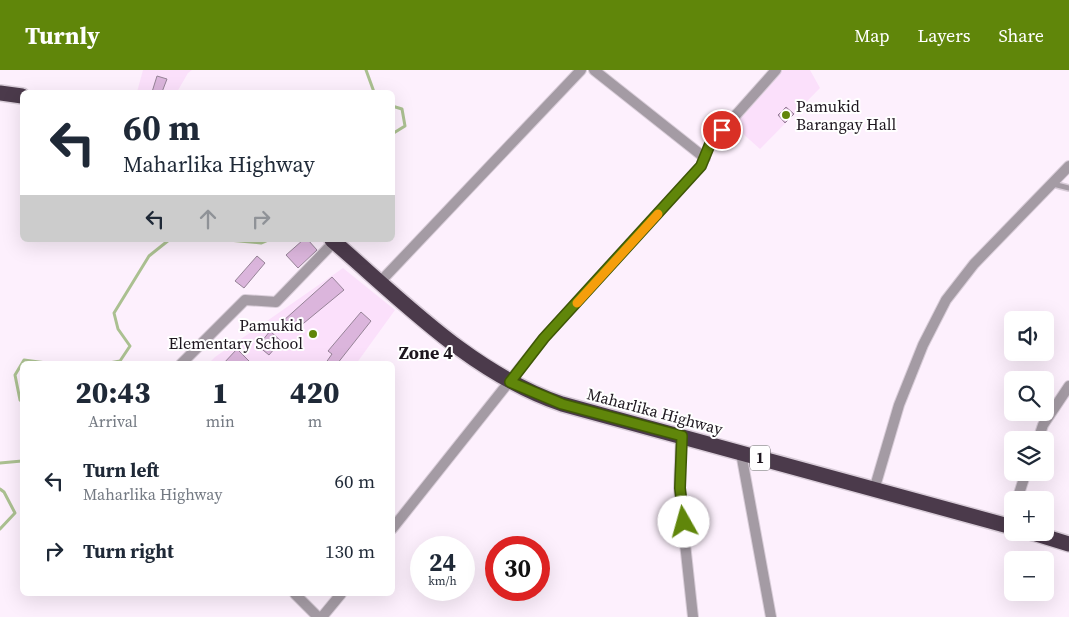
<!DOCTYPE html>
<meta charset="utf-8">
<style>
body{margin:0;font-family:"Source Serif 4",serif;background:#f6f6f7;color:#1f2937;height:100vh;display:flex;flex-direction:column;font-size:19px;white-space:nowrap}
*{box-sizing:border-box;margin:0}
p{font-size:16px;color:#747a83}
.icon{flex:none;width:28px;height:28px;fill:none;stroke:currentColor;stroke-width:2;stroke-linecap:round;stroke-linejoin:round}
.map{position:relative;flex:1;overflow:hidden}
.sheet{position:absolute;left:20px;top:291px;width:375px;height:235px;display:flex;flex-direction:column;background:#fff;border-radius:8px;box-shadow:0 5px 20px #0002}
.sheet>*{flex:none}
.banner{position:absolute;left:20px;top:20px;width:375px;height:152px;border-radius:8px;box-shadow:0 5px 20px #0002;background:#fff;color:#1f2937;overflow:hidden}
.buttons{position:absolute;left:1004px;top:241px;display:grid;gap:10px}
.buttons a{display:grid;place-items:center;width:50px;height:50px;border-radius:8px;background:#fff;box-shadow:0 5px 20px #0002;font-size:25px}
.speed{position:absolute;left:410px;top:466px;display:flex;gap:10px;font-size:25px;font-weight:700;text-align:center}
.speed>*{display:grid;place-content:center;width:65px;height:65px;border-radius:50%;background:#fff;box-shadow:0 5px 20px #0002;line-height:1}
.speed small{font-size:12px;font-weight:400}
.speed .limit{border:8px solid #d22;background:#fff;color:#111}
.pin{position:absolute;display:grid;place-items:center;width:42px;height:42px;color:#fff;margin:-21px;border:2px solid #fff;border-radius:50%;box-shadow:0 1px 5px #0007}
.me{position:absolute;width:55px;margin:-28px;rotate:353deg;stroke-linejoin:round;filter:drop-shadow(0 0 4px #0008)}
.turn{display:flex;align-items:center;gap:18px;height:105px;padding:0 20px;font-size:22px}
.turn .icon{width:65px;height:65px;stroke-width:2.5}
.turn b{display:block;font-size:35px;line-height:42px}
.lanes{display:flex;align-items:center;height:48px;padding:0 20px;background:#0003;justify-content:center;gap:25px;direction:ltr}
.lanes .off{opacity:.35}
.eta{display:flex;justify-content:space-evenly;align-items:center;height:85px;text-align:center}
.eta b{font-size:30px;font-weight:800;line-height:35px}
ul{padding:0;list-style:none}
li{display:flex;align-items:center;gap:15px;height:70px;padding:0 20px}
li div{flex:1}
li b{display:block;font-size:19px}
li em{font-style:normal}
header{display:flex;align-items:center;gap:30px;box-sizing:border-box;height:70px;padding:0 25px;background:#60860a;color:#fff}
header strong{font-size:24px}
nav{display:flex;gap:28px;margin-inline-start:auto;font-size:18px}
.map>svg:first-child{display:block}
.built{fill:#fbe0fb}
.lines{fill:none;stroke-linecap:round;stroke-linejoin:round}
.stream{stroke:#abc091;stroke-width:3}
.building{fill:#dbb5dc;stroke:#968397}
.lane-casing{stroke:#d9cdd9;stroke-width:8}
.street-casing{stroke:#d9cdd9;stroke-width:12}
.highway-casing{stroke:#d9cdd9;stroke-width:18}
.lane{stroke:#a49ba4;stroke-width:5}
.street{stroke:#a49ba4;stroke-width:10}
.highway{stroke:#4b3a4b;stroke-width:15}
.route-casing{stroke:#3e5706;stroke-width:12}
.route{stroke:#60860a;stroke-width:9}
.slow{stroke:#f59e0b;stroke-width:9}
.poi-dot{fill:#60860a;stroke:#fff;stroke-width:2}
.labels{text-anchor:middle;stroke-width:4;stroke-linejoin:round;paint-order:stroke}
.shield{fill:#fff;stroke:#615c62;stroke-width:1}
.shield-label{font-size:15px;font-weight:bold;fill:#1d161e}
.poi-label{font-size:16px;fill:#1d161e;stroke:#fff;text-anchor:start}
.street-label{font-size:16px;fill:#1d161e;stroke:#fff}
.neighbourhood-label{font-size:18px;font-weight:bold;fill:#1d161e;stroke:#fff}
</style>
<header>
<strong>Turnly</strong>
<nav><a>Map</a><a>Layers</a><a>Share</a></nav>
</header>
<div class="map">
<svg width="1069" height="547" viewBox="0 0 1069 547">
<rect width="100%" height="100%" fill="#fdf0fd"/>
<path class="built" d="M143 0H192L188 3 177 22H137Z
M782 0H810L820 18 760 79 732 54Z
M343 198 395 240 356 294H208L215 287Z"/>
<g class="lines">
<path class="stream" d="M366 0 374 22
M392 36 402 39 405 56 392 64
M228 170 261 173 268 170
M104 294 120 291 130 276 118 259 114 243 149 186 169 170
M22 332 20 330 15 305 24 290 54 294
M0 393 22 391
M0 419 4 422 15 443 0 459"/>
</g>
<path class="building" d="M157 6 167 9 162 22H152Z
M786 37 794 44 785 53 778 45Z
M303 170H308L317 180 298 198 286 185Z
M257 186 265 193 244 218 235 211Z
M332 207 344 220 293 262 283 251Z
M361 242 371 251 337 294H325L332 284 328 281Z
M270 261 281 271 269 285 258 276Z
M237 279 252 294H223Z"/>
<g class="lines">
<defs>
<path id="lane" d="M1053 114 1069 118"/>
<path id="street" d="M594 0 705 88
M380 212 581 0
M181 294 245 230 276 232 334 172
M681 366 679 418 693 547
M1038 370 1043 355 1069 316
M741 383 771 547
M874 420 899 335 923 275 946 230 974 194 1069 96
M1017 430 1026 402
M1007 456 1012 441
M392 459 544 268 701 96 710 74 776 0
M295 524 318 547
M322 547 341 524"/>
<path id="highway" d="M0 23 22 26
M332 170C403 231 471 303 562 334L1012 457
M1030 462 1069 474"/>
</defs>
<use href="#lane" class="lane-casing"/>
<use href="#street" class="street-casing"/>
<use href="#highway" class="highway-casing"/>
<use href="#lane" class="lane"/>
<use href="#street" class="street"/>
<use href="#highway" class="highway"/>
</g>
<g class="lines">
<defs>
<path id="route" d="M684 452 680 418 682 366 562 334 510 312 544 268 701 96 710 74 722 60"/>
</defs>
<use href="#route" class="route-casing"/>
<use href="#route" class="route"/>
<path class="slow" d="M577 233 658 144"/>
</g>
<g class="poi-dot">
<circle cx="786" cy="45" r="5"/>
<circle cx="313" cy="264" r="5"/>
</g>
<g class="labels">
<rect class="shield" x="750" y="375.5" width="20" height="25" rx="4"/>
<g class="shield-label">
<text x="760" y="393">1</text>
</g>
<g class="poi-label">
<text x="796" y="42">Pamukid<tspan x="796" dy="18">Barangay Hall</tspan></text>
<text x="303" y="261" text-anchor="end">Pamukid<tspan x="303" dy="18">Elementary School</tspan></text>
</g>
<g class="street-label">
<text transform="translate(655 341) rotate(15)" y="6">Maharlika Highway</text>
</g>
<g class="neighbourhood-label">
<text x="426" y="289">Zone 4</text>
</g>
</g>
</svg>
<div class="buttons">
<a><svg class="icon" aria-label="sound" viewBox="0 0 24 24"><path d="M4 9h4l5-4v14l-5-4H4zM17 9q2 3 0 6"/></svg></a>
<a><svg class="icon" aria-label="search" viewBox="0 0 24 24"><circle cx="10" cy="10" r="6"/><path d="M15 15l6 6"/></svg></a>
<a><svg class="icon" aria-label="layers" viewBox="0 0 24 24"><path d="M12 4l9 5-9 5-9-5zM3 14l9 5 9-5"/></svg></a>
<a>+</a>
<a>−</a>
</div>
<div class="speed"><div>24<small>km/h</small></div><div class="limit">30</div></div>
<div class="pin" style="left:722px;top:60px;background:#d93025"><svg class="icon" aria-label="arrive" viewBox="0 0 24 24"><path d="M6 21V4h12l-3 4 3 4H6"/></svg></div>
<svg class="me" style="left:684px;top:452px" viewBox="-20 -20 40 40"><circle r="19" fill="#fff"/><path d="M0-13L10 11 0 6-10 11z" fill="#60860a"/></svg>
<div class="banner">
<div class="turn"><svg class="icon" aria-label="left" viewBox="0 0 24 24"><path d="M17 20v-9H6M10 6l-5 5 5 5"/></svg><div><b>60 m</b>Maharlika Highway</div></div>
<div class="lanes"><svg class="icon" aria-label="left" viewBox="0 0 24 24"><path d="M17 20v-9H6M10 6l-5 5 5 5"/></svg><svg class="icon off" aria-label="ahead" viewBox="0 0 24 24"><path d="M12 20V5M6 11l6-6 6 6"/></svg><svg class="icon off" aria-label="right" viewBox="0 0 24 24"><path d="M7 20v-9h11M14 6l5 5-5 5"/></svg></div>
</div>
<section class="sheet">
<div class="eta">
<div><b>20:43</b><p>Arrival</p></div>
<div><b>1</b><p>min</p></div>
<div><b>420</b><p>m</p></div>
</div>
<ul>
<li><svg class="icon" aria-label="left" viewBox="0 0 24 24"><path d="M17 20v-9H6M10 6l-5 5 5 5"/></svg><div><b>Turn left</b><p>Maharlika Highway</p></div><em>60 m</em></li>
<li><svg class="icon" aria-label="right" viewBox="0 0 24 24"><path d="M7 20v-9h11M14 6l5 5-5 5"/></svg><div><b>Turn right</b></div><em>130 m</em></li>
</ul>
</section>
</div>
